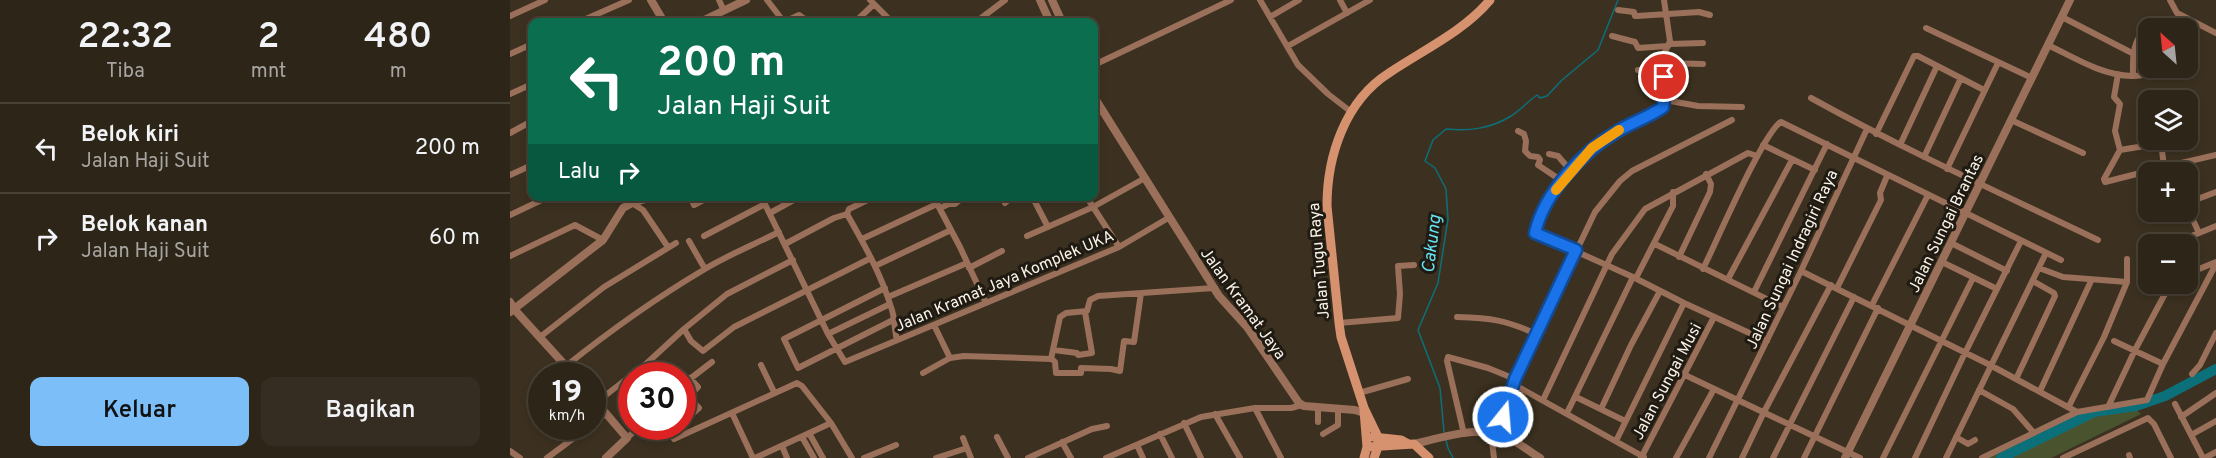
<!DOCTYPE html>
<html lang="id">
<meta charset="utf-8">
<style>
body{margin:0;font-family:Overpass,sans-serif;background:#352d21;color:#f1f3f6;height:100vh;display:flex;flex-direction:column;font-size:22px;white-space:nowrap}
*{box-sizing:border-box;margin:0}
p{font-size:20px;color:#a7a5a2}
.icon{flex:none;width:33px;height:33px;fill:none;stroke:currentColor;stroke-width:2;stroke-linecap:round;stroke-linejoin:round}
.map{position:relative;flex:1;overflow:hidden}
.sheet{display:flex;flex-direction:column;background:#2d2518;width:510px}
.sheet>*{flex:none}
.top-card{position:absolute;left:18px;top:18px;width:570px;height:183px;border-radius:12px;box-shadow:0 3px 9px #0003,0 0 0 2px #484237;background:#0b6e4f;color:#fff;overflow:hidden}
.needle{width:39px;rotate:333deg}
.tools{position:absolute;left:1628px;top:18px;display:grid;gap:12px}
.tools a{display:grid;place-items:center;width:60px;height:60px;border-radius:12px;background:#2d2518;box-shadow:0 3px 9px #0003,0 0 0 2px #484237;font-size:30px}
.speed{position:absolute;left:18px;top:362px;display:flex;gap:12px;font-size:30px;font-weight:700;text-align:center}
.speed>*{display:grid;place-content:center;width:78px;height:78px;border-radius:50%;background:#2d2518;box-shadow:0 3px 9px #0003,0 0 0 2px #484237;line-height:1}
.speed small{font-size:15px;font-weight:400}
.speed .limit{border:9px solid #d22;background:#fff;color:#111}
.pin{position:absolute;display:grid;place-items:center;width:51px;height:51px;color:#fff;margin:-26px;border:3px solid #fff;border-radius:50%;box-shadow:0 2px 6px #0007}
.me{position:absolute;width:66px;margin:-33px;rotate:17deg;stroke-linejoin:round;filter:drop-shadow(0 0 4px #0008)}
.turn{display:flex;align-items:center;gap:21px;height:126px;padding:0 30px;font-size:27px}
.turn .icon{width:78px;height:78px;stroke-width:2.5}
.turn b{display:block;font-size:42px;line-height:51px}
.then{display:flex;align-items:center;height:57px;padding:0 30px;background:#0003;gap:12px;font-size:22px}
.eta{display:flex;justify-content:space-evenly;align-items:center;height:102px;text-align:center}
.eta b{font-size:36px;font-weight:600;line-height:42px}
.button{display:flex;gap:12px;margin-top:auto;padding:12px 30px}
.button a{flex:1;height:69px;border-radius:12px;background:#7bbef8;color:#111;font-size:24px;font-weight:600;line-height:69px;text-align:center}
.button a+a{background:#352d21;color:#f1f3f6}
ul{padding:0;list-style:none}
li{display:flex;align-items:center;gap:18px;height:90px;padding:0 30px;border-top:2px solid #484237}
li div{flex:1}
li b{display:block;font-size:22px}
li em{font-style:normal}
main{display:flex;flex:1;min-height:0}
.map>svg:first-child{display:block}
.green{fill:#49542e}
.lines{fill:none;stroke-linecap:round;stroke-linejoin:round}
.stream{stroke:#0c707b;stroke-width:1.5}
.river{stroke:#0c707b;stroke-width:10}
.minor{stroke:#9b705a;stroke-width:6}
.tertiary{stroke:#9b705a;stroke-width:8}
.secondary{stroke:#d6916e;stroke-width:9}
.route-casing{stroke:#114b97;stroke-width:15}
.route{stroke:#1a73e8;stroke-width:10}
.slow{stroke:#f59e0b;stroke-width:10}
.labels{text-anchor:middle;stroke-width:6;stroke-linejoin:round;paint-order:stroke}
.street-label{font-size:16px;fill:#faf3e8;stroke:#1f1a12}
.water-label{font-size:18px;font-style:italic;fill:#67e4f4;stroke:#1f1a12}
</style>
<main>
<section class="sheet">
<div class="eta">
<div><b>22:32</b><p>Tiba</p></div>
<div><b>2</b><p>mnt</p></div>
<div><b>480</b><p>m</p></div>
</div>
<ul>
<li><svg class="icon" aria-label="left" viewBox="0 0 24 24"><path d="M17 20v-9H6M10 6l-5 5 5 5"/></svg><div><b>Belok kiri</b><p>Jalan Haji Suit</p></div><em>200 m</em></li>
<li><svg class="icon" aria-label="right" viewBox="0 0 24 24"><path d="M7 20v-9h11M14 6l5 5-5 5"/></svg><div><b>Belok kanan</b><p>Jalan Haji Suit</p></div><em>60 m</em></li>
</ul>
<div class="button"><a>Keluar</a><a>Bagikan</a></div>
</section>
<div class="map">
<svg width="1706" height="458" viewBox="0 0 1706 458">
<rect width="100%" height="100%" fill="#3c3120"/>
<path class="green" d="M1622 406 1631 414 1541 458H1476L1571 413Z"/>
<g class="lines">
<path class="stream" d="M934 432 930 388 908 330 928 283 938 219 936 189 925 168 915 161 923 140 936 129C960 131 980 129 1001 116 1010 111 1018 101 1027 95L1030 98 1037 96 1052 80 1088 50 1108 0
M936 440 938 448 943 458"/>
<path class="river" d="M1491 458 1584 412 1626 406 1655 396 1706 369"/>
<path class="minor" d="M209 0 214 11
M257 0 274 22 289 15 297 21
M360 0 382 22
M750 0 788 65 818 94 840 111
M830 0 837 13
M1154 0 1160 41 1154 54 1156 92 1153 107C1140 117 1123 122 1108 131 1074 151 1034 193 1025 233L1123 277 1174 303 1257 341
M1660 0 1667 13 1706 33
M1108 10 1124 12 1125 16H1127L1189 12 1200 15
M0 16 35 0
M760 17 789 0
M1552 17 1622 53
M69 22 119 0
M345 22 364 4
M466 22 495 0
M1416 28 1522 78
M1102 36 1125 42 1128 48 1158 46
M1160 44 1193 43
M1538 45C1565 58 1591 75 1622 76 1640 76 1660 69 1678 68
M778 46 860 0
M0 54 22 44
M1153 63 1193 64
M584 65 721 0
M1128 70H1154
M1608 74 1604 97 1610 104 1605 131 1610 150
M1623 76C1623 62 1622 47 1630 36
M0 94 22 84
M1301 98C1395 150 1492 194 1588 240
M1155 100 1188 106 1232 107
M1501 120 1573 153
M1008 131 1014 134 1016 141 1015 151 1020 156 1028 157 1030 160 1028 165 1052 181
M0 133 22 121
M1366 134 1404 56H1408L1474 90
M1651 142 1654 167 1706 155
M1253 145 1305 170
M1390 145 1427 66
M1610 150 1594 179 1595 182 1654 167 1655 172
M1610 150 1671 140
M1039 154 1048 156 1061 171
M1414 157 1451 78
M1437 169 1488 63
M0 175 22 165
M180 196 184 205 201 196
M251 196 318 334 335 362 609 247 660 217
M423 196 450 247 476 303
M522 196 538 227
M576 196 609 247
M122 203 133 210 158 247
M495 203 503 196
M1677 203 1706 192
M1677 207 1689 233
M430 208 439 204H445L455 196
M260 213 291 196
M337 214C354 244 371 274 381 307 385 317 384 329 387 340
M337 214 339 209 366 196
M0 215 40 196
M194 236 255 204
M517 236 583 207 635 178
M352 239 427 204
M179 241 195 269
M1441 243 1497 271
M275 244 324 218 337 214
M1145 244 1273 307
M1662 244 1706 226
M0 256 65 225 93 240
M1169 257 1200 192 1201 184 1196 174
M1432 262 1487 289
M365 266 441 230
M459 268 492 251
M1529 268 1553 277 1617 282
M1193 269C1205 245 1254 131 1271 122L1551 260
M1291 271 1480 365 1567 412
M1677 274 1706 262
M1126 278 1163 206V192
M1218 279 1282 160
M375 288 274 339 288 368 383 320
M1327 288 1371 200 1370 193 1377 176
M1244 292 1317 144
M378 297 457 263
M1362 305 1418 195
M947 317C981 318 996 320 1026 334
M829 323 888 318 890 294 888 266 904 265
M424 325 440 358
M174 329 181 341 193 351 224 327 361 258
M318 334 380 304
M30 337 94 287 166 243
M1604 341 1653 364
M544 350 567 353 568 355 582 353 575 312
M542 359 545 362 546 373H571V368L601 369 610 371 614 341 624 342 631 293
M251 365 264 392
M56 366C101 330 146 298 195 269 218 255 245 244 269 232
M413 373 440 358 454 356 541 359 550 317 556 313 577 311 580 300 588 296 704 288
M1682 374 1690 365 1706 333
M1175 375 1350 458
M1506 379 1545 296 1544 293 1523 281
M1003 384 1134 457
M172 385 202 362
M1469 390 1503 409 1524 433
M1530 391 1581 281
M849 393 898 379
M1066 397 1115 421
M1033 400 1102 254 1135 209 1238 153 1247 156
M87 402 137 363 174 329 217 294 283 260
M1665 404 1693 458
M1559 406 1594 337 1617 282V259
M1598 407 1625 350 1657 290 1658 284
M745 408 771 458
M1091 409 1121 345 1150 291
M172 410 180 416 189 408 179 397 188 387 180 378
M222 413 243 458
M1057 413 1123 277
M705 414 730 458
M1671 417 1706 393
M808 422V409
M674 423 691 458
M82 424 95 414
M299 433 313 458
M981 433 984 458
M650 434 662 458
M813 434 828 425V409
M954 434 937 361 938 357 978 368 1005 379
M988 434 1005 379 1085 212 1110 181 1122 171 1222 120
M1681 435 1706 421
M292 437 304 458
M487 437 498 458
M1446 437 1458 444 1465 440
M117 438 130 426
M453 438 461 458
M164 439 287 383 292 386 321 423 342 458
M1106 441 1174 303
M552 442 561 458
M627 445 633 458
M272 446 277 458
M0 451 10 458
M1619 455 1620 458
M37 458 80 426
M245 458 321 423
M354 458 386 445
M426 458 457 448
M518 458 582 429 597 426
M596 458 691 417 745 408H781L792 405
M1131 458 1204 317
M1166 458 1204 389
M1199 458 1291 271 1357 129
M1232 458 1254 412 1321 285
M1263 458 1344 297
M1294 458 1368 308
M1373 458 1463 278
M1405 458 1453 357 1511 241
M1436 458 1536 253
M1472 458 1567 412 1637 400 1653 364 1706 264
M1553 458 1638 418 1644 424 1661 458
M1695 458 1706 452"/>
<path class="tertiary" d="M141 0 154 22
M530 0 540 22
M542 0 552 22
M190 22 236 0
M584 97 709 296 737 327 789 403 794 406 845 410 857 414
M0 302 4 309 64 375
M0 312 93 240 113 208 122 203 146 196
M82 397 117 438 96 458
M904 444C929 438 964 427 989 434 1003 438 1017 450 1030 458
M1335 458 1560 0"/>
<path class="secondary" d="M854 411 857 447 854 458
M863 437 891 440 898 444
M857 447 904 444 919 458
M864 458 868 447V437L854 408 831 337 829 323 817 206C817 156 835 101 879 73 913 50 953 32 980 0"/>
</g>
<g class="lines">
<defs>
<path id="route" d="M993 417 1005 379 1066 250 1025 233C1034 193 1073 151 1108 131 1122 122 1140 117 1153 107L1155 92 1154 77"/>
</defs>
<use href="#route" class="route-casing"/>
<use href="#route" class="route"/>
<path class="slow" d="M1046 190 1082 148 1109 130"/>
</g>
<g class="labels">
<g class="street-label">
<text transform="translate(1435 223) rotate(-64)" y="6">Jalan Sungai Brantas</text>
<text transform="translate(1281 259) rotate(-65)" y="6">Jalan Sungai Indragiri Raya</text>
<text transform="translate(808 261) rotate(-95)" y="6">Jalan Tugu Raya</text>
<text transform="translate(494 280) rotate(-23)" y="6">Jalan Kramat Jaya Komplek UKA</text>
<text transform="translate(734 303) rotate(54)" y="6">Jalan Kramat Jaya</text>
<text transform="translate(1156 381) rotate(-62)" y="6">Jalan Sungai Musi</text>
</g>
<g class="water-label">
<text transform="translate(921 244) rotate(-83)" y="6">Cakung</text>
</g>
</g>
</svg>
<div class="tools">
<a><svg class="needle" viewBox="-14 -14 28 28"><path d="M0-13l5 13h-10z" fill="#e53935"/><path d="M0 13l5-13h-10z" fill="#a7a5a2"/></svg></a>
<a><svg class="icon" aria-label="layers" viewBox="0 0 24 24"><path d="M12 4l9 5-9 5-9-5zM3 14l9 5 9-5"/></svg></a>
<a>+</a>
<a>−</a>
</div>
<div class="speed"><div>19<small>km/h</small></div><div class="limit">30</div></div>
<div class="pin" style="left:1154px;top:77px;background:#d93025"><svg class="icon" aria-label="arrive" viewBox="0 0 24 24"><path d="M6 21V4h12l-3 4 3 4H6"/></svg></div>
<svg class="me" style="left:993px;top:417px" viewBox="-20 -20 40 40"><circle r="17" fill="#1a73e8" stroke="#fff" stroke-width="3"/><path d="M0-11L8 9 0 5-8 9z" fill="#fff"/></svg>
<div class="top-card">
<div class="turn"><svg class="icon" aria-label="left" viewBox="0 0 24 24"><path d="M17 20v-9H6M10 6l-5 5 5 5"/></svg><div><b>200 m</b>Jalan Haji Suit</div></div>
<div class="then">Lalu<svg class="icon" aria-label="right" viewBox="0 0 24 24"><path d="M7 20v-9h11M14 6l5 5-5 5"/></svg></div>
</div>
</div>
</main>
